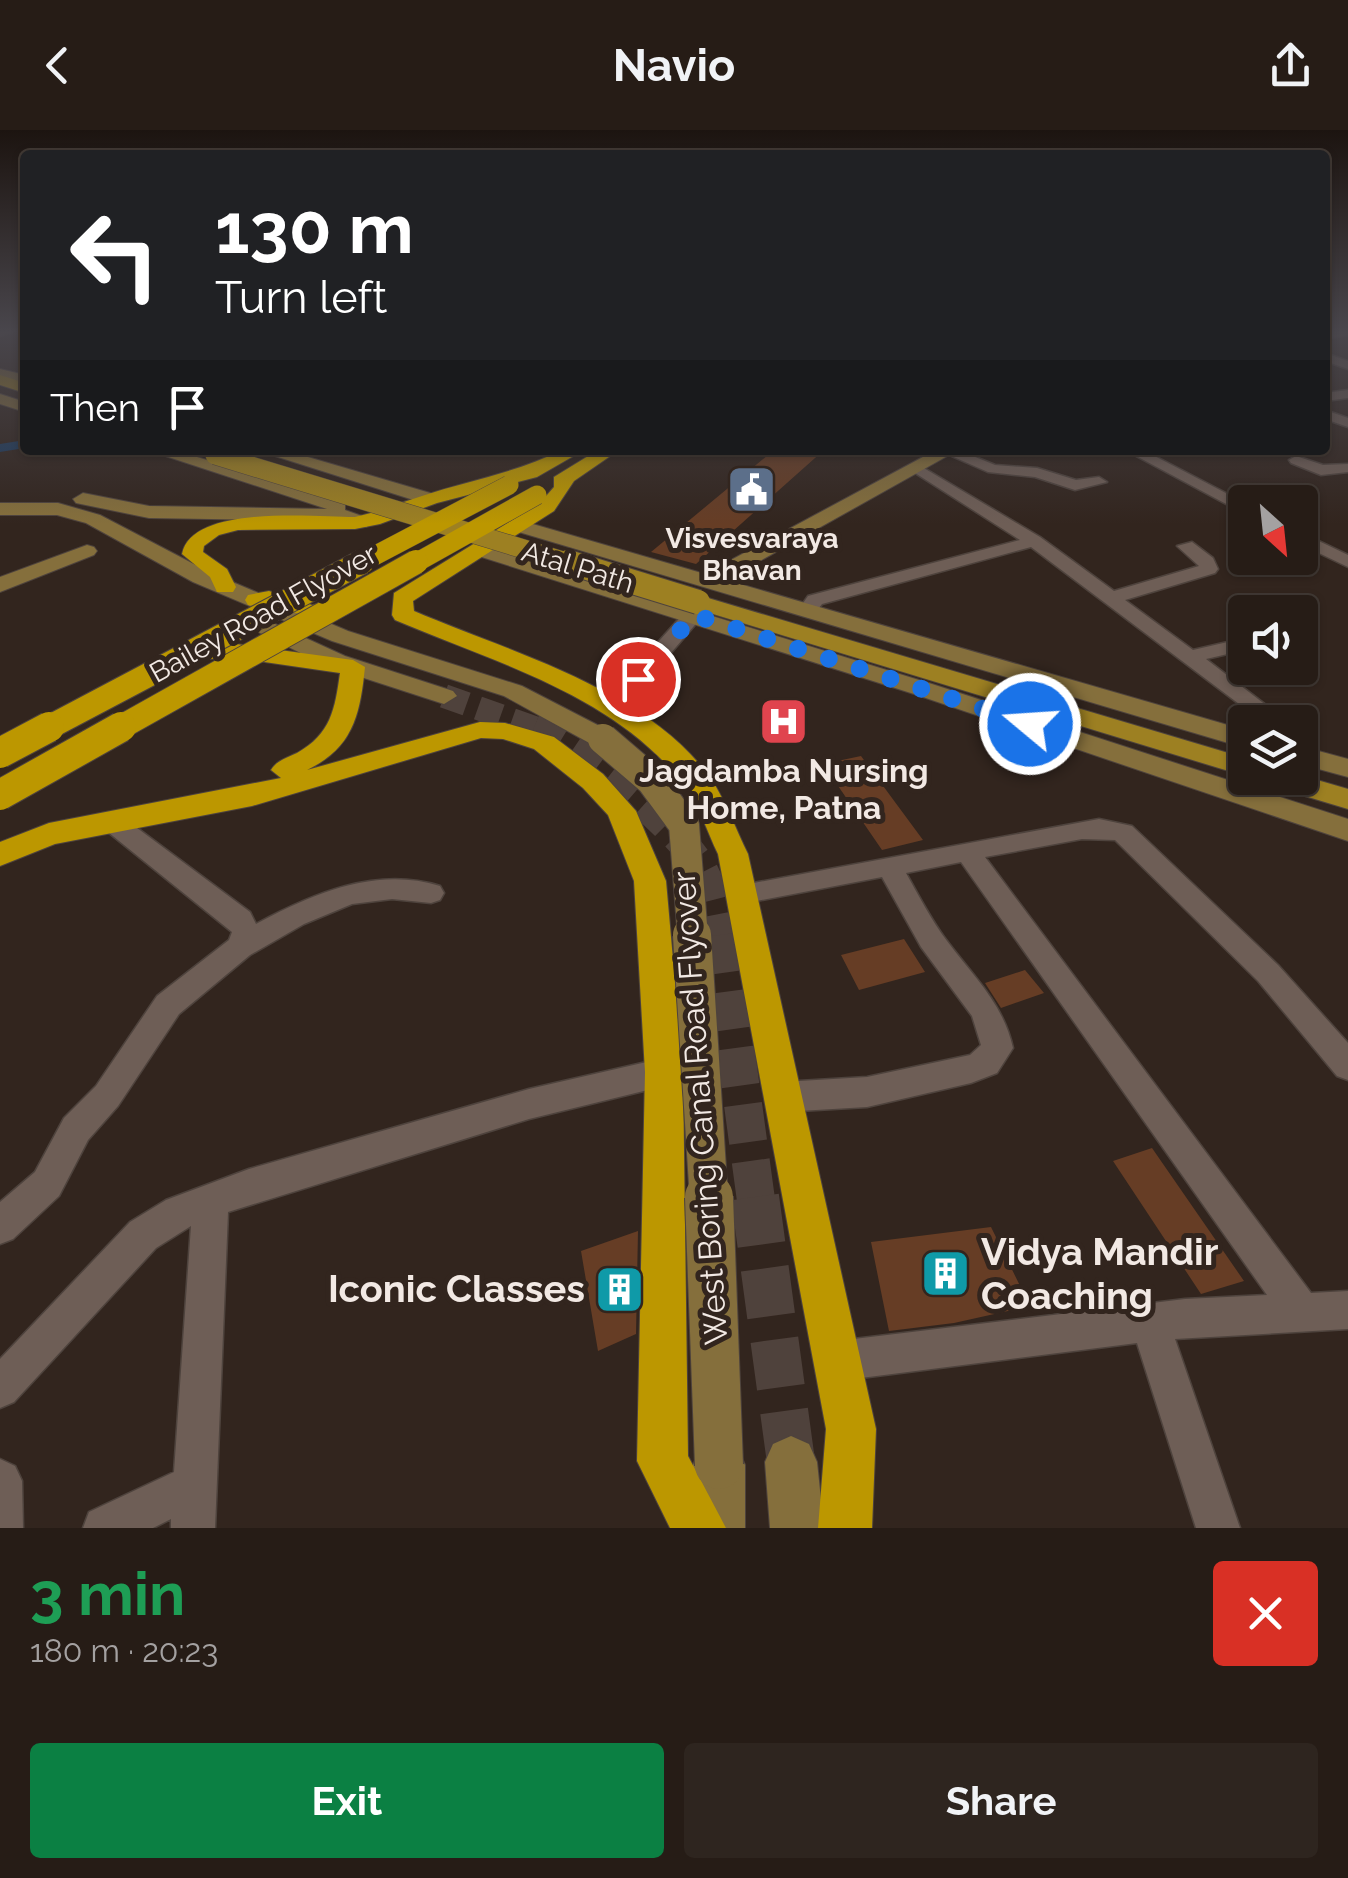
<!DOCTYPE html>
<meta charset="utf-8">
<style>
body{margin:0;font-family:Raleway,sans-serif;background:#2e251f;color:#f1f3f6;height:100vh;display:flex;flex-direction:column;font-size:38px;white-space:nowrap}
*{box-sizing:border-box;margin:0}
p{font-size:32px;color:#a4a1a1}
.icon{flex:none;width:55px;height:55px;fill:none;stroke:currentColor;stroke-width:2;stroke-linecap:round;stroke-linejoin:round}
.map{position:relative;height:1398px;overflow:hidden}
.panel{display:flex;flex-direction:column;background:#261c16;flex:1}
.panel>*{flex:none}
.guide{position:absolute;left:20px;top:20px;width:1310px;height:305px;border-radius:10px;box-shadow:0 2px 8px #0004,0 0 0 2px #423a35;background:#202124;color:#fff;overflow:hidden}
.needle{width:65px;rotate:153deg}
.controls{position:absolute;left:1228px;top:355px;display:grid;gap:20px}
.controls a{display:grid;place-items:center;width:90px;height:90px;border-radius:10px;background:#261c16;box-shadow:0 2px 8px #0004,0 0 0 2px #423a35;font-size:50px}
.pin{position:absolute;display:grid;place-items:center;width:85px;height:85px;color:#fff;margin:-42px;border:5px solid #fff;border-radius:50%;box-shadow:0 2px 10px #0007}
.me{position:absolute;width:110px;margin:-55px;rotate:288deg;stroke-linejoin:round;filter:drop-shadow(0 0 8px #0008)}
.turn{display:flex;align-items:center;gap:35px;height:210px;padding:0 30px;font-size:45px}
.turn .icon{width:130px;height:130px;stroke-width:2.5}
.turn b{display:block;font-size:70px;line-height:85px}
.then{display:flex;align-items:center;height:95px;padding:0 30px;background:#0003;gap:20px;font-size:38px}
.round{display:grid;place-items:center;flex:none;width:105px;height:105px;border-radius:10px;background:#2e251f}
.overview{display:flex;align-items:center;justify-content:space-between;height:170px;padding:0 30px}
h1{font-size:60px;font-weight:700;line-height:75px;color:#1e9e55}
.cta{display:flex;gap:20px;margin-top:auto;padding:20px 30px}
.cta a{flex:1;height:115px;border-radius:10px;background:#0b8043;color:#fff;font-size:40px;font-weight:700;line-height:115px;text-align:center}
.cta a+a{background:#2e251f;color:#f1f3f6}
header{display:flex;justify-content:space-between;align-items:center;height:130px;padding:0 30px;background:#261c16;font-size:45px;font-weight:700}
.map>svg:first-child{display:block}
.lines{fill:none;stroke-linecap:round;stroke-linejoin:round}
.canal{fill:#1e3b5d;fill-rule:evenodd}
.building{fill:#663d25}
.secondary-tunnel-far3{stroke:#4f423c;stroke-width:24;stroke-dasharray:24 12;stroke-linecap:butt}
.secondary-tunnel-far2{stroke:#4f423c;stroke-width:30;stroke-dasharray:30 15;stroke-linecap:butt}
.secondary-tunnel-far1{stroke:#4f423c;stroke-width:38;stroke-dasharray:38 19;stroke-linecap:butt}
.secondary-tunnel{stroke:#4f423c;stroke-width:48;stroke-dasharray:48 24;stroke-linecap:butt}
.street-casing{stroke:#4e433d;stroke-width:3}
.secondary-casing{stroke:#4e433d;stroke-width:2}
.primary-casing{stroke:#4e433d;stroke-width:2}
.highway-casing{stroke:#4e433d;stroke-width:2}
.street{fill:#6e5e56;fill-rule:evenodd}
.secondary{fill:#856f3c;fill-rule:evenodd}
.primary{fill:#9d8022;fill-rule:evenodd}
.highway{fill:#bc9700;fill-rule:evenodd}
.secondary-bridge-far2-casing{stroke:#4e433d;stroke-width:32;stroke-linecap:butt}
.secondary-bridge-far1-casing{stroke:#4e433d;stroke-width:40;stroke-linecap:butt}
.secondary-bridge-casing{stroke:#4e433d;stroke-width:50;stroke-linecap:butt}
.primary-bridge-far1-casing{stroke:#4e433d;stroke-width:20;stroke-linecap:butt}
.primary-bridge-casing{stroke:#4e433d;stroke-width:26;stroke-linecap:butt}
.highway-bridge-far2-casing{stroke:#4e433d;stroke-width:20;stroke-linecap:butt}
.highway-bridge-far1-casing{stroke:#4e433d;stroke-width:26;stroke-linecap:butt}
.highway-bridge-casing{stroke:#4e433d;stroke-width:32;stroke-linecap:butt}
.secondary-bridge-far2{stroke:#856f3c;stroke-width:30}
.secondary-bridge-far1{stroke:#856f3c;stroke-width:38}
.secondary-bridge{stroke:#856f3c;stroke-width:48}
.primary-bridge-far1{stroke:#9d8022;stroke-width:19}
.primary-bridge{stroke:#9d8022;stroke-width:24}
.highway-bridge-far2{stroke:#bc9700;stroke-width:19}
.highway-bridge-far1{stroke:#bc9700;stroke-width:24}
.highway-bridge{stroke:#bc9700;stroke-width:30}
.route{stroke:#1a73e8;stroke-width:18;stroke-dasharray:0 32.4}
.labels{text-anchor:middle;stroke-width:10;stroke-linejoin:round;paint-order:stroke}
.far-poi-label{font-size:28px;font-weight:bold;fill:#f2e9e4;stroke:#32251e}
.far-street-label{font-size:28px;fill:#f2e9e4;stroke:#32251e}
.poi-label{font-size:32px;font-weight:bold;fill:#f2e9e4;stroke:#32251e}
.street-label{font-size:32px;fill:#f2e9e4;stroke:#32251e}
.near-poi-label{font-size:38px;font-weight:bold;fill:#f2e9e4;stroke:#32251e;text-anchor:start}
</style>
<header><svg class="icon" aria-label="back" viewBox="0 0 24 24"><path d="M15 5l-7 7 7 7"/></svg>Navio<svg class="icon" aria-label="share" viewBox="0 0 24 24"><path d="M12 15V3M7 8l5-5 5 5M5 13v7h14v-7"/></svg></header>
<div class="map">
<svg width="1348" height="1398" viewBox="0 0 1348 1398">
<rect width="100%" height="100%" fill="#32251e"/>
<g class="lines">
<path class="canal" d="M25 310V318L0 322V314Z"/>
</g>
<path class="building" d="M774 320H824L696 434 651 422Z
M861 626 923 710 882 720 823 634Z
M904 809 925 842 859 860 841 825Z
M1025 840 1044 863 1001 878 985 853Z
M1152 1018 1244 1151 1201 1164 1113 1031Z
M991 1097 1030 1176 954 1193 889 1201 871 1112Z
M638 1101 636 1204 598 1221 581 1121Z"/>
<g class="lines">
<path class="secondary-tunnel-far3" d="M444 566 540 600"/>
<path class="secondary-tunnel-far2" d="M534 597C581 617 664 687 695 728 712 750 717 781 721 808"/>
<path class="secondary-tunnel-far1" d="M720 805 756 1070"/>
<path class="secondary-tunnel" d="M755 1067 791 1332"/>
<defs>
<path id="street" d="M0 199H19L0 206Z
M1348 199V205L1325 209V203Z
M1325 223 1348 231V239L1325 231Z
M1348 260V268L1325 271V263Z
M1325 280 1348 288V297L1325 289Z
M958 320 995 335 1037 338 1076 350 1099 347 1107 352 1075 360 1035 347 988 342 940 321Z
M1125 320H1143L1245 373V384Z
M1296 326 1323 335 1348 334V342L1321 345 1291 333 1289 330Z
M917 334 1040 407 1114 461 1199 436 1177 416 1192 412 1213 428 1218 439 1215 443 1125 470 1193 520 1245 508V520L1206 529 1288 592H1263L1031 417 822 474 815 483H801L799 479 808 466 1020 410 912 341V335Z
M1300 402 1348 425V437L1300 414Z
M693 479 703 485 700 489 622 580H606L603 575 606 570 686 481Z
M112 683 121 686 250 782 256 794C312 764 376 736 440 756L444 763 440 770 431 773 392 769 352 774 304 794 250 825 179 884 118 976 88 1010 59 1066 13 1109 0 1114V1072L35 1042 64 988 96 956 157 866 229 810 232 802 103 698 100 692 103 686Z
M1099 689 1132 696 1278 835 1348 913V950L1337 946 1258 851 1115 710 1082 709 985 727 1311 1163 1348 1161V1199L1175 1209 1240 1398H1196L1137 1213 837 1251 823 1245 817 1231 823 1217 837 1211 1185 1169 1267 1165 961 732 906 743C919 766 931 790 947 811 973 846 1003 873 1013 918L997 943 971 953 867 977 782 982 771 978 766 967 771 956 782 952 867 947 970 925 981 915 972 886 921 817 882 747 741 774 732 771 728 764 732 757Z
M664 928 675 932 680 942 675 952 664 956 529 989 228 1082 215 1398H171V1389L153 1398H83L89 1382 174 1342 191 1096 156 1118 14 1272 0 1278V1229L130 1092 166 1070 249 1039 529 959Z
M0 1329 15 1336 22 1351 23 1398H0Z"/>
<path id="secondary" d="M0 239 25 245V255L0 248Z
M0 264 25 272V282L0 274Z
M147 320H174L345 372V380L376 391 366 397 343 391 149 388 76 373 73 369 83 363 149 376 327 379Z
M256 320H284L437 365 440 369 430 375 423 373Z
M936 320H958L726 450 1245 600V618L512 400 509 396 519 390 705 444Z
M0 373H58L100 385 209 442 348 501 522 556 613 603 617 609 613 615H593L504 566 332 511 193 452 86 393 57 385H0Z
M479 414 932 554 1348 689V711L914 564 472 424 469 420Z
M87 415 94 417 97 421 94 425 0 462V447Z
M262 488 345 526 453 561 457 566 444 574 327 536 254 500 250 495 254 490Z
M1300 616 1348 629V647L1300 634Z
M791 1306 809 1314 817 1332 824 1398H770L765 1332 773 1314Z
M719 1309 737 1317 745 1335V1398H691L693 1335 701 1317Z"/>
<path id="primary" d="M0 245 25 253V263L0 255Z
M190 320H217L224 325 215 330Z
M698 465 1245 628V646L690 477 687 472Z
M1300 645 1348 659V679L1268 655 1264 648Z"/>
<path id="highway" d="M562 320H584L537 347 437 373 380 394 355 399 238 400 219 405 204 416 203 422 227 439 236 457 233 462H217L210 447 182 424C192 374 315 387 355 387 378 382 399 373 422 366 470 350 516 343 562 320Z
M598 320H619L574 351 554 381 413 471 414 481C510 522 649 560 711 649 726 671 736 700 748 724L876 1299 872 1398H818L826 1299 718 724C707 702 699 674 684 655 615 565 496 533 395 490L392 485 394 463 540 373 554 357V347Z
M269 461 312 475 344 471 355 478C333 500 297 482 272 476 264 475 257 477 248 475L245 470 248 465Z
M229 513 353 530 365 537C360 585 353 618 307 640L480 592 505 593 554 607 603 644 636 681 666 751 683 942 688 1326 726 1398H670L637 1331 645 942 634 751 608 685 583 658 534 619 503 609 481 608 252 676 55 714 0 736V712L49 693 281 648 271 640C277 630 287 628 297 623 331 604 335 579 340 543L229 527 181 532 169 525 181 518Z"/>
</defs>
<use href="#street" class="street-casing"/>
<use href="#secondary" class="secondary-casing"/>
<use href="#primary" class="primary-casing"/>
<use href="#highway" class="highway-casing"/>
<use href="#street" class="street"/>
<use href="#secondary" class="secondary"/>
<use href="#primary" class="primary"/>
<use href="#highway" class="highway"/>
<defs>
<path id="secondary-bridge-far2" d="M603 609 651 650 684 695 693 808"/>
<path id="secondary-bridge-far1" d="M692 805 709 1070"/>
<path id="secondary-bridge" d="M709 1067 719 1335"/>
<path id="primary-bridge-far1" d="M215 325 576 435"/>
<path id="primary-bridge" d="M568 432 698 472"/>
<path id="highway-bridge-far2" d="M357 435 509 355
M412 435 537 365"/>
<path id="highway-bridge-far1" d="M44 600 362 432
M116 600 416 432"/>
<path id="highway-bridge" d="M0 623 49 597
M0 665 121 597"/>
</defs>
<use href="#secondary-bridge-far2" class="secondary-bridge-far2-casing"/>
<use href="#secondary-bridge-far1" class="secondary-bridge-far1-casing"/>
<use href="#secondary-bridge" class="secondary-bridge-casing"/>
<use href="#primary-bridge-far1" class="primary-bridge-far1-casing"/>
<use href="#primary-bridge" class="primary-bridge-casing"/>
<use href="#highway-bridge-far2" class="highway-bridge-far2-casing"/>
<use href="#highway-bridge-far1" class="highway-bridge-far1-casing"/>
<use href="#highway-bridge" class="highway-bridge-casing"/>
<use href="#secondary-bridge-far2" class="secondary-bridge-far2"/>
<use href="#secondary-bridge-far1" class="secondary-bridge-far1"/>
<use href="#secondary-bridge" class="secondary-bridge"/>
<use href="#primary-bridge-far1" class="primary-bridge-far1"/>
<use href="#primary-bridge" class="primary-bridge"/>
<use href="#highway-bridge-far2" class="highway-bridge-far2"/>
<use href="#highway-bridge-far1" class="highway-bridge-far1"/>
<use href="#highway-bridge" class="highway-bridge"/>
</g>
<linearGradient id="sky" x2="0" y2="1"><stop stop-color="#1c1410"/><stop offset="0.51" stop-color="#49464c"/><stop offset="1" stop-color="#49464c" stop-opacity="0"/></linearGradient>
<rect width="1348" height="394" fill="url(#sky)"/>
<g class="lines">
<path class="route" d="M638 549 694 485 1030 594"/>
</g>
<defs>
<symbol id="civic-square" viewBox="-11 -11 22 22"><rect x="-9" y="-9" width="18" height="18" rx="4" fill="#5c6f8a" stroke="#32251e"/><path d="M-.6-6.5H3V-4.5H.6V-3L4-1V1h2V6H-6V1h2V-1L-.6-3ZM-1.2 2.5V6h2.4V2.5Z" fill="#fff"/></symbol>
<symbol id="hospital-square" viewBox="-11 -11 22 22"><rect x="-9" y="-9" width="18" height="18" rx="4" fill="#e0444e" stroke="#32251e"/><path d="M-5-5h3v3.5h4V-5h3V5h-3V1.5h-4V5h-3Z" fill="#fff"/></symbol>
<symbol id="building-square" viewBox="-11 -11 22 22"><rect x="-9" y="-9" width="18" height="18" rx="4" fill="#0f9aa8" stroke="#32251e"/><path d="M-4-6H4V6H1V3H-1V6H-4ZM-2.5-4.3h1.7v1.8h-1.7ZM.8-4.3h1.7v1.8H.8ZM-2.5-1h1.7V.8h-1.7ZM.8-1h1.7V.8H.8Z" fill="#fff"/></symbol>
</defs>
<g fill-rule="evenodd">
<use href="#civic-square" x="724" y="332" width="55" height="55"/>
<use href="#hospital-square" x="756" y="564" width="55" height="55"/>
<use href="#building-square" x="918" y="1116" width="55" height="55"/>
<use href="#building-square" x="592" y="1132" width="55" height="55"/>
</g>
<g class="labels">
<g class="far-poi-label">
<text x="752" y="418">Visvesvaraya<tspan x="752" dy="32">Bhavan</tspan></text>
</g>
<g class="far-street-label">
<text transform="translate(578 437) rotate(17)" y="10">Atal Path</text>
<text transform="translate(263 483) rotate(-29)" y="10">Bailey Road Flyover</text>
</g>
<g class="poi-label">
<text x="784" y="652">Jagdamba Nursing<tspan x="784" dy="37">Home, Patna</tspan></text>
</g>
<g class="street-label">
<text transform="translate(700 978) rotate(-94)" y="11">West Boring Canal Road Flyover</text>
</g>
<g class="near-poi-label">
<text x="981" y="1135">Vidya Mandir<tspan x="981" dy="44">Coaching</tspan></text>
<text x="585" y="1172" text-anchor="end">Iconic Classes</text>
</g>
</g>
</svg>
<div class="controls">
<a><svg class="needle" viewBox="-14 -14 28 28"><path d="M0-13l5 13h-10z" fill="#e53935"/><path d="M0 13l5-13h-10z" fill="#a4a1a1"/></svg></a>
<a><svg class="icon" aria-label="sound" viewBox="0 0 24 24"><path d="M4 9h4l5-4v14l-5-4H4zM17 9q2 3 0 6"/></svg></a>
<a><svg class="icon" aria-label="layers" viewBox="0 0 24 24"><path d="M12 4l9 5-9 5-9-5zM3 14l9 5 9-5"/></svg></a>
</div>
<div class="pin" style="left:638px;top:549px;background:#d93025"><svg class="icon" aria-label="arrive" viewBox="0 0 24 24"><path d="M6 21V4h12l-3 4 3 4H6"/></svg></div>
<svg class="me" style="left:1030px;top:594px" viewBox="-20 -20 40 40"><circle r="17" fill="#1a73e8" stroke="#fff" stroke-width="3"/><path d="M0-11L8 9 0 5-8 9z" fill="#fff"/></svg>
<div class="guide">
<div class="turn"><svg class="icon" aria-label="left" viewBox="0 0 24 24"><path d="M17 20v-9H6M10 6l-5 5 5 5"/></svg><div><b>130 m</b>Turn left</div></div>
<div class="then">Then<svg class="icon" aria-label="arrive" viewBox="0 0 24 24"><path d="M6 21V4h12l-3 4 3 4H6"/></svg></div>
</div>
</div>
<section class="panel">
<div class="overview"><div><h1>3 min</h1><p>180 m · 20:23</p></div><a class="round" style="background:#d93025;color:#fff"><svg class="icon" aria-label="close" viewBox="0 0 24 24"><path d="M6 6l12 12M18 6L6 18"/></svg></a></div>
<div class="cta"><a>Exit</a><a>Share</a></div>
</section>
